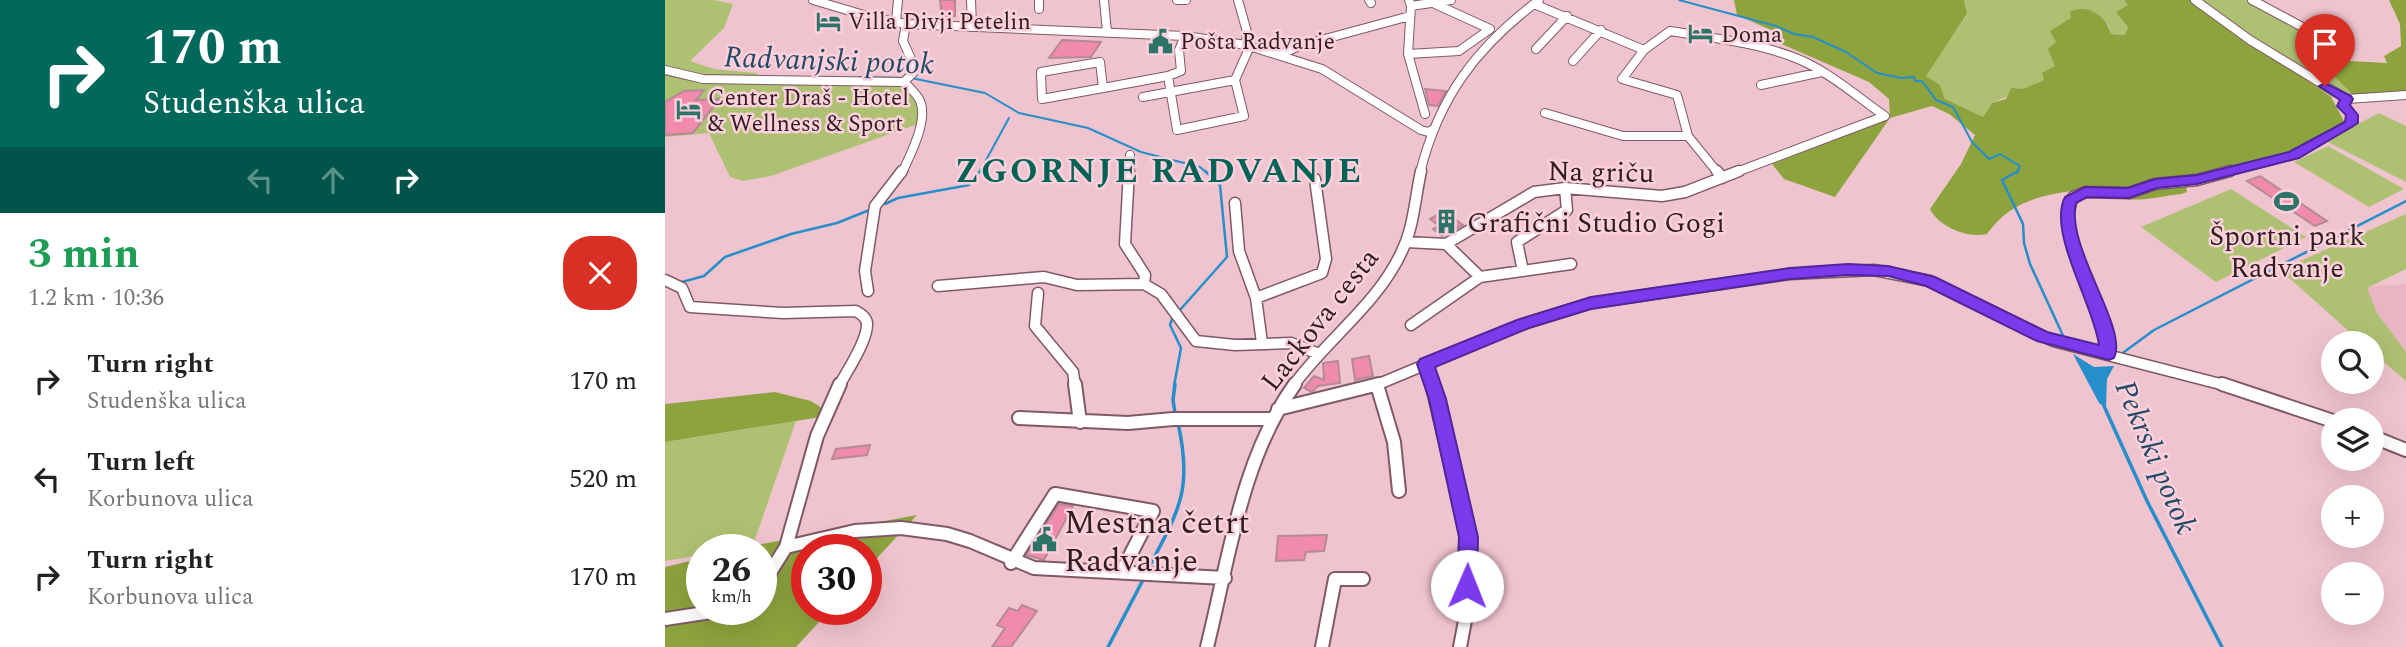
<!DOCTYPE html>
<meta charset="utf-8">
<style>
body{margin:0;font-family:Spectral,serif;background:#f2f2f2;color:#222;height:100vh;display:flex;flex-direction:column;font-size:26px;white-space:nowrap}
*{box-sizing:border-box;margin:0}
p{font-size:23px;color:#767676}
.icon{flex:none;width:38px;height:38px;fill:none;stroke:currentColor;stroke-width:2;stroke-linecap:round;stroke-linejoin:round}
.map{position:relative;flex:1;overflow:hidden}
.side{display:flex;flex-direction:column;background:#fff;width:665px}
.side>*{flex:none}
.guide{background:#00695c;color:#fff;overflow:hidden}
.fabs{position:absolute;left:1656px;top:331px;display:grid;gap:14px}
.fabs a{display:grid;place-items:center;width:63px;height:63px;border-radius:50%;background:#fff;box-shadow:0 7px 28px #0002;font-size:35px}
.speed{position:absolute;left:21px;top:534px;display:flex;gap:14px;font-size:35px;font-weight:700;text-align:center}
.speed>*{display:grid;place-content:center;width:91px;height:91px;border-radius:50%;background:#fff;box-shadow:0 7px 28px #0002;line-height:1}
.speed small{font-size:18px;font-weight:400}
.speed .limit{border:10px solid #d22;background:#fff;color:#111}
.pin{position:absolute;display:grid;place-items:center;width:60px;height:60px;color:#fff;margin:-72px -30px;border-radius:50% 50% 50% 0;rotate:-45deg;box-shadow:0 0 7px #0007}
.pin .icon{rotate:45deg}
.me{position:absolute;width:77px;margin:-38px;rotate:1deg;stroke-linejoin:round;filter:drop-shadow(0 0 5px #0008)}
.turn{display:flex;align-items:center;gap:24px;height:147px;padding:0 28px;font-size:32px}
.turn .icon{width:91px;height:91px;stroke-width:2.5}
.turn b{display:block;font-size:49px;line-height:60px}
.lanes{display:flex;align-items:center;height:66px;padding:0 28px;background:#0003;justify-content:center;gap:35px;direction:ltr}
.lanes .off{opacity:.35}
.round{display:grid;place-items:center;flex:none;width:74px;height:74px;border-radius:28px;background:#f2f2f2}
.headline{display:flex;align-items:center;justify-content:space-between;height:119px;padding:0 28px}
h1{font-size:42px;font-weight:700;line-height:52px;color:#1e9e55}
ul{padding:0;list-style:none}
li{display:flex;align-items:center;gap:21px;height:98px;padding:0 28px}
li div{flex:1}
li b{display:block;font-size:26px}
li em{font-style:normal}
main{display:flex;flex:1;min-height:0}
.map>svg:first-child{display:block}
.built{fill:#e8b5c3}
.green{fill:#aec173}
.forest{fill:#8da33e}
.water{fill:#268ecb}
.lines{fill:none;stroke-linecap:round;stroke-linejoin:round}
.stream-far2{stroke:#268ecb;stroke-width:2}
.stream-far1{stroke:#268ecb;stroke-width:2.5}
.stream{stroke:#268ecb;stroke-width:3.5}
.building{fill:#f18bab;stroke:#b38a95;stroke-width:2}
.minor-far2-casing{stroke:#7f5964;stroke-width:10}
.minor-far1-casing{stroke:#7f5964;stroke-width:13}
.minor-casing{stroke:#7f5964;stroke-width:16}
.minor-far2{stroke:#fff;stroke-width:8}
.minor-far1{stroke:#fff;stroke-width:10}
.minor{stroke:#fff;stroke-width:12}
.route{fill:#7c3aed;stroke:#51269a;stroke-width:2}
.labels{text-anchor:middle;stroke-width:5;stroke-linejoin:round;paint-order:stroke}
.far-poi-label{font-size:23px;fill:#2e1e22;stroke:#fdd0dc;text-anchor:start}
.street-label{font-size:28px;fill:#2e1e22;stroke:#fdd0dc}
.poi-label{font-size:28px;fill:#2e1e22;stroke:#fdd0dc;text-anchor:start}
.water-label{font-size:30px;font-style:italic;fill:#234b66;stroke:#fdd0dc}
.near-poi-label{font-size:33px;fill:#2e1e22;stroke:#fdd0dc;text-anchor:start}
.district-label{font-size:35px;font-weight:bold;letter-spacing:2px;fill:#016256;stroke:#fdd0dc}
</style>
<main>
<section class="side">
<div class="guide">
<div class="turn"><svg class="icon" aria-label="right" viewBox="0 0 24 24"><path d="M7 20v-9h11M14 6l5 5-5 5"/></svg><div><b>170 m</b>Studenška ulica</div></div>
<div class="lanes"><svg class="icon off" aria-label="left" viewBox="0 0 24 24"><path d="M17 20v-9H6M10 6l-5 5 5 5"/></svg><svg class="icon off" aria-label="ahead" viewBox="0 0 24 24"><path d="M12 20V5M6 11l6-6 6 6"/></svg><svg class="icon" aria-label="right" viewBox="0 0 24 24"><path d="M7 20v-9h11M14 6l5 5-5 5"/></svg></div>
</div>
<div class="headline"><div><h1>3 min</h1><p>1.2 km · 10:36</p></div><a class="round" style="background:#d93025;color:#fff"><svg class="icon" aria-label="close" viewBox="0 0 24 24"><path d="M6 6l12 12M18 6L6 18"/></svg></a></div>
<ul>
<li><svg class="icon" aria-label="right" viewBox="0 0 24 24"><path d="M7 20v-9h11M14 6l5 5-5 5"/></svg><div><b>Turn right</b><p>Studenška ulica</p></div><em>170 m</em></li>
<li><svg class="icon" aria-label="left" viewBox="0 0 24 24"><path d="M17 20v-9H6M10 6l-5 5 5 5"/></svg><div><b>Turn left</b><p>Korbunova ulica</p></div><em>520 m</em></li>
<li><svg class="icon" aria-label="right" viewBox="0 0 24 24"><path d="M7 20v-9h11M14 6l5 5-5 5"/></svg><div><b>Turn right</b><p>Korbunova ulica</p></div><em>170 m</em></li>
</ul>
</section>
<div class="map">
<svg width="1741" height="647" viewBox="0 0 1741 647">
<rect width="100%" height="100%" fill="#f0c4cf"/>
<path class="built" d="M1741 284V352L1712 313 1701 287Z"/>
<path class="green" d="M0 0H49L68 4 59 28 25 61 49 69 91 73 105 83 239 82 254 98 256 123 106 176 78 181 65 177 44 133 0 137Z
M1299 0H1459L1463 5V26L1460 35 1446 34 1444 26 1406 18 1391 42 1390 66 1379 80 1327 103 1318 117 1280 99 1275 85 1260 76 1302 15Z
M1527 0H1581L1637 31 1672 61 1668 60 1664 64 1670 77 1688 95 1666 97Z
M1714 113 1741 126V182L1661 141Z
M1663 146 1739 189 1704 207 1629 162Z
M1566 189 1641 237 1551 282 1476 227Z
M1741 214V269L1702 288 1712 313 1741 352V381L1706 351V343H1697L1615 270Z
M131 421 88 545 64 549 37 550V555L0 561V442Z"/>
<path class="forest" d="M1069 0H1299L1302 14 1261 76 1275 85 1280 99 1318 117 1327 103 1341 99 1346 88 1358 89 1379 80 1377 73 1390 66 1383 49 1391 42 1385 31 1406 18 1405 12C1423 3 1441 16 1446 34L1460 35 1463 27 1451 12 1463 5 1459 0H1527L1666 97 1680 123C1645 151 1568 169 1524 176L1520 179 1522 192 1516 194C1487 197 1458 208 1435 187 1390 194 1350 194 1322 234 1303 239 1273 226 1265 209L1296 164 1310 135 1284 114 1267 106 1225 118 1170 197 1119 179 1107 164 1225 118 1224 99 1204 82 1112 42 1117 35 1072 15Z
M1724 0H1741V95H1688L1670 77 1665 60 1722 63 1719 56 1736 46 1735 24Z
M110 392 146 401 168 415 0 442V404Z
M252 515 201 570V550H142V609H166L131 647H0V567L37 558V609H96V550L71 549Z"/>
<path class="water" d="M1408 354 1429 367 1449 366 1442 379 1441 408 1434 403Z"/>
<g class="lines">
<path class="stream-far2" d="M1014 0 1111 26 1129 34 1148 37 1181 52 1212 73 1236 78 1249 77 1250 81H1257L1271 100 1288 107 1307 142 1324 159 1335 154 1355 166 1352 173
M194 77 240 78
M246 78 320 93 354 113 423 128 476 152 535 167 542 173
M314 173 344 118"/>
<path class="stream-far1" d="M1353 171 1337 180 1358 224 1359 243 1365 264 1400 340
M220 204 233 198 304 185 315 171
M17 282 39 276 60 257 126 234 172 223 207 209
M1455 355 1489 330 1741 201
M509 386 516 348 505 325 507 319 562 257 555 185 540 171"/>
<path class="stream" d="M510 384 508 400 510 413
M1439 406 1482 501 1557 647
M483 569C514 510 528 490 513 423
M443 647 479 578"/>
</g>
<path class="building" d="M275 0H290V16L277 18Z
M397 40 436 42 426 57 384 58Z
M760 89 781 91 773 106 764 105Z
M39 90 31 100 54 99 28 133 0 135V102L19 91Z
M1595 176 1662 221 1650 226 1582 181Z
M779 211 798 225 777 236 768 229 774 226 765 219Z
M704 356 708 376 690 380 687 359Z
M673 361 675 383 653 386 647 392 639 388 649 376 659 380 658 363Z
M205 445 202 455 167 459 171 449Z
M394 504 408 506 379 560 361 555Z
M662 535 659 551 641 552 639 560 611 561 613 536Z
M357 605 372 611 346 647H327L340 628 332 625 344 608 353 611Z"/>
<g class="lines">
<defs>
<path id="minor-far2" d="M148 0 209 18 241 24 520 36 581 45 657 69 756 130 763 132 769 129
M306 0 307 27
M374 0V9
M439 0 442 32
M512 0H521
M573 0 582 32 581 45
M704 0 706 3
M744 0 746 6 743 54 760 114
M1530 0 1585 40 1682 99
M1587 0 1645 31
M869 4 979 50 1005 31C1046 38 1089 42 1128 57 1161 69 1191 96 1220 116L1069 173
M746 6 786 0
M231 22 233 0
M871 49 902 16
M979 50 957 79 1012 95 1023 136 1053 173
M617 54 634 46 745 16
M743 54 794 51 825 29 770 4
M908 61 936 30
M435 62 438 88 377 99 376 72Z
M0 70 38 79 239 82 251 70 238 41 241 24
M503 76 512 130 579 116 570 80 585 46
M1096 85 1157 72
M438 88 503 76 516 71 514 50 520 36
M478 97 570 80
M880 113 958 136H1023
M237 173C245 155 265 118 254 99 251 93 244 87 239 82
M464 173 465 155
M755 173C774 96 812 47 874 0
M1558 173 1629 155 1686 123 1687 115 1679 105 1682 99 1741 95"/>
<path id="minor-far1" d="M464 171 460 244 480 275 479 284
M1052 171 1057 178
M570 203 574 251 591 298 597 343
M741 242 781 244 869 192 900 188 997 196 1020 192 1074 171
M781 244 815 277
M858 271 852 242 902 210 900 188
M0 280 17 288 25 307 118 313 191 311C196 314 201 317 202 323 203 340 182 371 174 386
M273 286 379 277 412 285 479 284 496 294 531 341 570 345 626 343 654 354
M203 291 200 271 210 206 237 171
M373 293 370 326 408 372 410 386
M591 298 657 273 661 259 650 179
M746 325 815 277 906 264
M1444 354C1442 345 1442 336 1439 327 1426 288 1391 239 1408 197L1420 192 1464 193 1490 184 1532 180 1565 171
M760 364 767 386
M628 386C662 339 713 304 737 251 749 226 750 198 756 171
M709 386 858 324 926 303 1125 274 1209 270 1265 281 1388 341 1563 386"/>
<path id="minor" d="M410 384 415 422
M767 384 803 537 802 610 795 647
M1557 384 1668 421
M712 385 729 442 734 491
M613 409 714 384
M354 418 463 423 508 419H608
M1706 436 1741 450
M121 547 190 531 236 528 282 534 305 541 369 568 560 578
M346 563 390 494 488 511 457 571
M96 587 121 547 152 436 175 384
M0 619 66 609
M542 647C564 559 576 459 630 384
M657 647 670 579H698"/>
</defs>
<use href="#minor-far2" class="minor-far2-casing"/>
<use href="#minor-far1" class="minor-far1-casing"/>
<use href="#minor" class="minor-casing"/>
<use href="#minor-far2" class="minor-far2"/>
<use href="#minor-far1" class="minor-far1"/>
<use href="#minor" class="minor"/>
</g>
<path class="route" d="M1660 83 1686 96 1688 99 1685 105 1693 115V123L1634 158 1532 184 1492 188 1464 198 1422 197 1411 203C1400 247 1464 328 1449 358L1444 360 1372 341 1261 286 1223 276 1183 275 1125 279 926 309 864 328 770 367 781 399 813 537 812 586 809 593 802 595 795 593 792 586 794 537 764 399 752 364 755 359 852 320 926 297 1125 268 1183 264 1223 266 1270 277 1382 332 1434 345C1429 305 1382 232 1400 197L1420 187 1463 188 1490 179 1532 175 1624 152 1680 122 1681 115 1672 106 1675 100 1654 86Z"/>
<defs>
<symbol id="hotel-bare" viewBox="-9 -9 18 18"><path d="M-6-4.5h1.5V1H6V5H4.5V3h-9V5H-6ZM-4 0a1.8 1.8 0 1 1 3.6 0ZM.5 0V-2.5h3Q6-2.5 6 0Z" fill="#2e7367" stroke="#fdd0dc" stroke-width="2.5" paint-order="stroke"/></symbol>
<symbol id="civic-bare" viewBox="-9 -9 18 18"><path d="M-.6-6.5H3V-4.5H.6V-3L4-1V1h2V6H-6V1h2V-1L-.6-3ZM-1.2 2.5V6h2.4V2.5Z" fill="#2e7367" stroke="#fdd0dc" stroke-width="2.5" paint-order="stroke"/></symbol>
<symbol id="stadium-bare" viewBox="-9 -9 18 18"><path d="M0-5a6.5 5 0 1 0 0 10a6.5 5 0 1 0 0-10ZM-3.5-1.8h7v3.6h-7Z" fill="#2e7367" stroke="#fdd0dc" stroke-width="2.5" paint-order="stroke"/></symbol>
<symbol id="building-bare" viewBox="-9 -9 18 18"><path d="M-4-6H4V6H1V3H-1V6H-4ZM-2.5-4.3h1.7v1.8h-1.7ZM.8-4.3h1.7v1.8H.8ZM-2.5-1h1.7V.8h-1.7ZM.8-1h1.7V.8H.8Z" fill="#2e7367" stroke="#fdd0dc" stroke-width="2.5" paint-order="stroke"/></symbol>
</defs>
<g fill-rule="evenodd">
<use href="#hotel-bare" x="146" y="4" width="35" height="35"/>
<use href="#hotel-bare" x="1018" y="16" width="35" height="35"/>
<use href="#civic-bare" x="478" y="24" width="35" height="35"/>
<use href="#hotel-bare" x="6" y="92" width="35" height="35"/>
<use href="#stadium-bare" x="1604" y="184" width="35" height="35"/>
<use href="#building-bare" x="764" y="204" width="35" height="35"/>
<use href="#civic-bare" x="362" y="522" width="35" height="35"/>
</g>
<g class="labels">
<g class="far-poi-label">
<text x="183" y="29">Villa Divji Petelin</text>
<text x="1056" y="42">Doma</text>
<text x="515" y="49">Pošta Radvanje</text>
<text x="43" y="105">Center Draš - Hotel<tspan x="43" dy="26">&amp; Wellness &amp; Sport</tspan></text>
</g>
<g class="street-label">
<text transform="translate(936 171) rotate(1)" y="10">Na griču</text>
<text transform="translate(654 319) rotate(-52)" y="10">Lackova cesta</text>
</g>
<g class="poi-label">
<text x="802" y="232">Grafični Studio Gogi</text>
<text x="1622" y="245" text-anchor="middle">Športni park<tspan x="1622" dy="32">Radvanje</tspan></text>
</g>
<g class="water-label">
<text transform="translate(164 60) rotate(2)" y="10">Radvanjski potok</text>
<text transform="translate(1491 457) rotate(67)" y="10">Pekrski potok</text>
</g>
<g class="near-poi-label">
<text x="399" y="533">Mestna četrt<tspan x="399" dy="38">Radvanje</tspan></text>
</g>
<g class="district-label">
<text x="494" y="182">ZGORNJE RADVANJE</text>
</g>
</g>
</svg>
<div class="fabs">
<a><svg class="icon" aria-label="search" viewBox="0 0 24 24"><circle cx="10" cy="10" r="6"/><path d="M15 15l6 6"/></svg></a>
<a><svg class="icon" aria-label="layers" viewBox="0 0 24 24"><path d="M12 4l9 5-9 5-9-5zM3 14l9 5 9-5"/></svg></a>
<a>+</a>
<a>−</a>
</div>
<div class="speed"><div>26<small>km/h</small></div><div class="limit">30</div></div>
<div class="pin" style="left:1660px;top:86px;background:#d93025"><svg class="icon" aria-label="arrive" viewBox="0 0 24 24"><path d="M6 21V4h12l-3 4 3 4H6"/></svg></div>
<svg class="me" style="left:802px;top:586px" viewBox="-20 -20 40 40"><circle r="19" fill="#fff"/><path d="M0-13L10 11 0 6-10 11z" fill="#7c3aed"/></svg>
</div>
</main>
